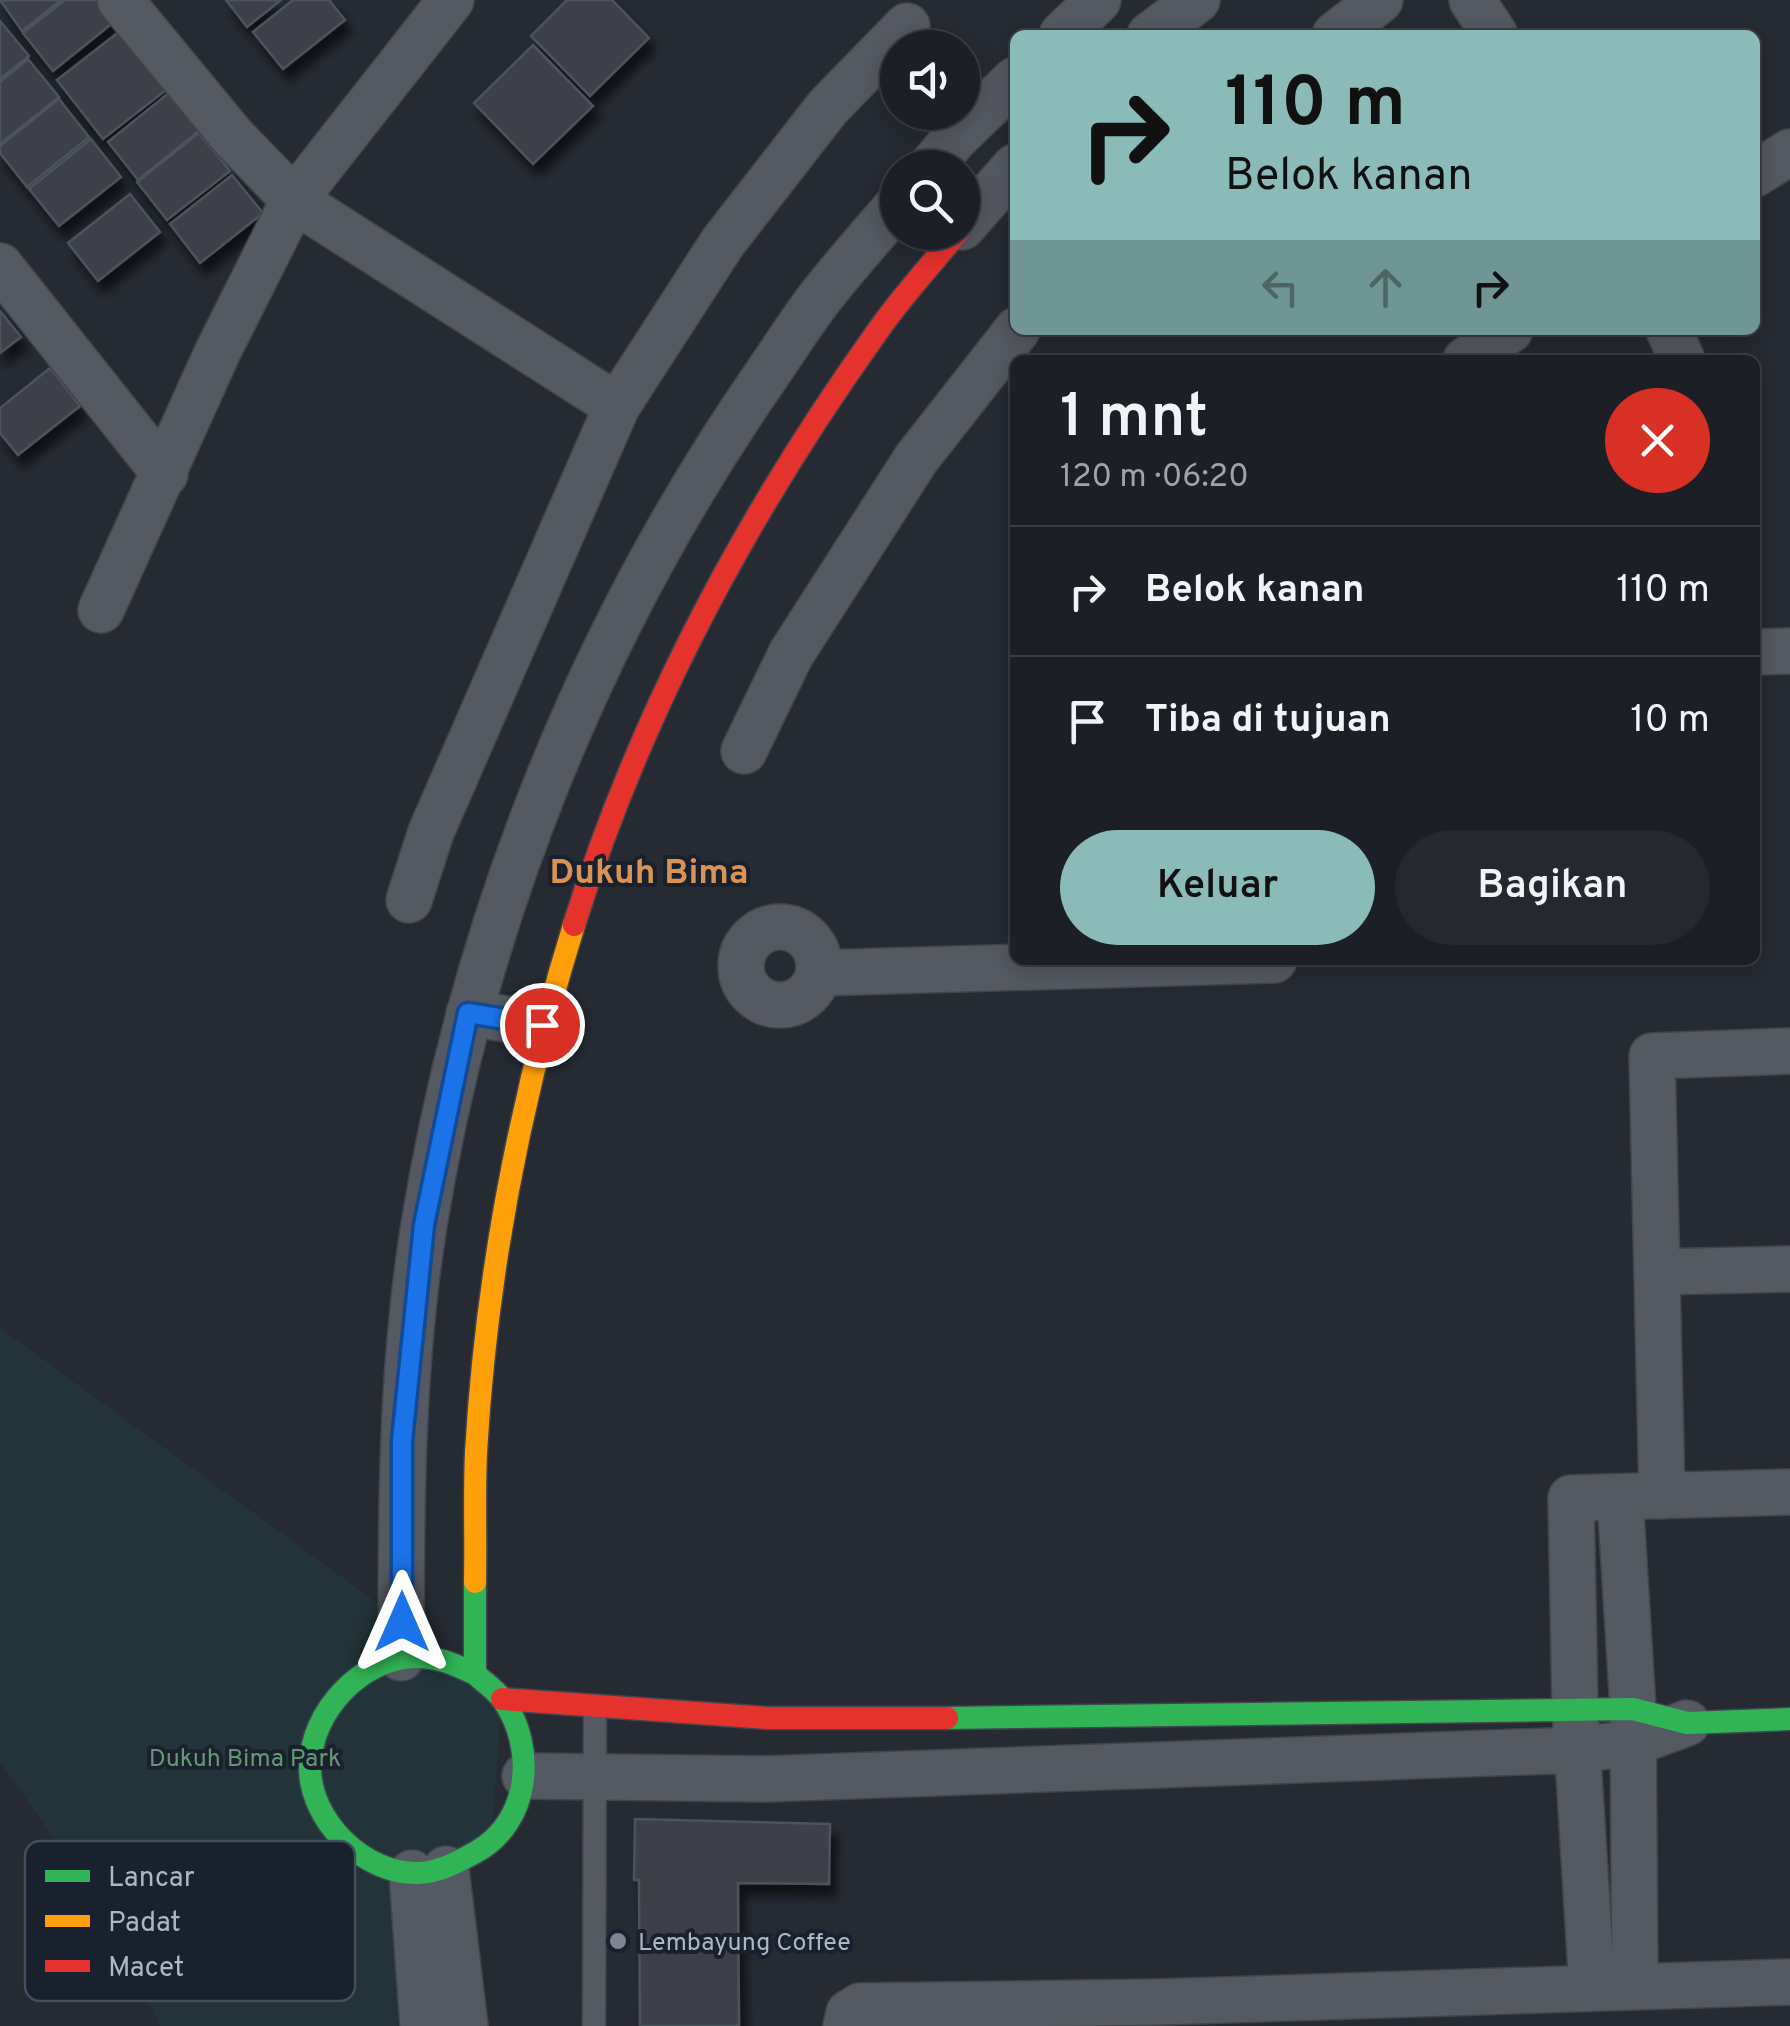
<!DOCTYPE html>
<html lang="id">
<meta charset="utf-8">
<style>
body{margin:0;font-family:Overpass,sans-serif;background:#25282e;color:#f1f3f6;height:100vh;display:flex;flex-direction:column;font-size:38px;white-space:nowrap}
*{box-sizing:border-box;margin:0}
p{font-size:32px;color:#a0a3a7}
.icon{flex:none;width:55px;height:55px;fill:none;stroke:currentColor;stroke-width:2;stroke-linecap:round;stroke-linejoin:round}
.map{position:relative;flex:1;overflow:hidden}
.drawer{position:absolute;left:1010px;top:355px;width:750px;height:610px;display:flex;flex-direction:column;background:#1c2026;border-radius:15px;box-shadow:0 5px 25px #0003,0 0 0 2px #3a3e43}
.drawer>*{flex:none}
.top-card{position:absolute;left:1010px;top:30px;width:750px;height:305px;border-radius:15px;box-shadow:0 5px 25px #0003,0 0 0 2px #3a3e43;background:#8bbbb9;color:#111;overflow:hidden}
.tools{position:absolute;left:880px;top:30px;display:grid;gap:20px}
.tools a{display:grid;place-items:center;width:100px;height:100px;border-radius:50%;background:#1c2026;box-shadow:0 5px 25px #0003,0 0 0 2px #3a3e43;font-size:50px}
.pin{position:absolute;display:grid;place-items:center;width:85px;height:85px;color:#fff;margin:-42px;border:5px solid #fff;border-radius:50%;box-shadow:0 2px 10px #0007}
.me{position:absolute;width:110px;margin:-55px;rotate:0deg;stroke-linejoin:round;filter:drop-shadow(0 0 8px #0008)}
.turn{display:flex;align-items:center;gap:35px;height:210px;padding:0 50px;font-size:45px}
.turn .icon{width:130px;height:130px;stroke-width:2.5}
.turn b{display:block;font-size:70px;line-height:85px}
.lanes{display:flex;align-items:center;height:95px;padding:0 50px;background:#0003;justify-content:center;gap:50px;direction:ltr}
.lanes .off{opacity:.35}
.round{display:grid;place-items:center;flex:none;width:105px;height:105px;border-radius:52px;background:#25282e}
.summary{display:flex;align-items:center;justify-content:space-between;height:170px;padding:0 50px}
h1{font-size:60px;font-weight:600;line-height:75px}
.cta{display:flex;gap:20px;margin-top:auto;padding:20px 50px}
.cta a{flex:1;height:115px;border-radius:60px;background:#8bbbb9;color:#111;font-size:40px;font-weight:600;line-height:115px;text-align:center}
.cta a+a{background:#25282e;color:#f1f3f6}
ul{padding:0;list-style:none}
li{display:flex;align-items:center;gap:30px;height:130px;padding:0 50px;border-top:2px solid #3a3e43}
li div{flex:1}
li b{display:block;font-size:38px}
li em{font-style:normal}
.map>svg:first-child{display:block}
.green{fill:#223439}
.building{fill:#3d4149;stroke:#4c525c;stroke-width:2.5;filter:url(#shadow)}
.lines{fill:none;stroke-linecap:round;stroke-linejoin:round}
.lane-casing{stroke:#41454c;stroke-width:25}
.street-casing{stroke:#41454c;stroke-width:48}
.fast-casing{stroke:#41454c;stroke-width:25}
.slow-casing{stroke:#41454c;stroke-width:25}
.jam-casing{stroke:#41454c;stroke-width:25}
.lane{stroke:#545962;stroke-width:22}
.street{stroke:#545962;stroke-width:45}
.fast{stroke:#30b455;stroke-width:22}
.slow{stroke:#ff9f0a;stroke-width:22}
.jam{stroke:#e5322d;stroke-width:22}
.route-casing{stroke:#114b97;stroke-width:25}
.route{stroke:#1a73e8;stroke-width:18}
.poi-dot{fill:#7d8593;stroke:#19212e;stroke-width:4}
.labels{text-anchor:middle;stroke-width:8;stroke-linejoin:round;paint-order:stroke}
.park-label{font-size:25px;fill:#649872;stroke:#19212e}
.poi-label{font-size:25px;fill:#adb6c6;stroke:#19212e;text-anchor:start}
.district-label{font-size:35px;font-weight:bold;fill:#d99455;stroke:#19212e}
.key{fill:#19212e;stroke:#454e5c;stroke-width:2.5}
.key-label{font-size:28px;fill:#adb6c6}
</style>
<div class="map">
<svg width="1790" height="2026" viewBox="0 0 1790 2026">
<defs>
<filter id="shadow"><feDropShadow dx="6" dy="11" stdDeviation="5" flood-color="#0009"/></filter>
</defs>
<rect width="100%" height="100%" fill="#252a33"/>
<path class="green" d="M0 1328 475 1674 502 1699 491 1844 412 1873 397 2026H160L113 1921 0 1762Z"/>
<path class="building" d="M0 0H61L22 31Z
M65 0H99L115 21 53 71 23 33Z
M226 0H281L247 27Z
M293 0H329L345 20 283 69 253 32Z
M567 0H612L649 38 590 96 531 36Z
M0 21 29 56 0 79Z
M120 31 166 90 103 139 57 80Z
M533 45 593 106 533 164 474 103Z
M28 59 59 97 0 144V82Z
M170 92 200 130 138 180 108 142Z
M59 99 89 137 27 187 0 153V146Z
M199 133 230 171 167 220 137 182Z
M91 139 121 177 59 226 29 189Z
M232 175 263 213 200 263 170 224Z
M130 194 160 232 98 281 68 243Z
M0 311 21 337 0 353Z
M50 368 80 406 18 455 0 433V408Z
M635 1819 830 1824 829 1884 738 1883 739 2026H640L639 1880H634Z"/>
<g class="lines">
<defs>
<path id="lane" d="M594 2026 595 1706"/>
<path id="street" d="M120 0 233 137 294 200 617 406
M1472 0 1495 35
M1062 35 1098 0
M1150 35 1197 0
M1335 35 1380 0
M930 168 955 138 1015 80
M1755 174 1790 152
M962 227 1015 167
M0 266 165 474
M1669 330 1682 360
M1466 360 1510 330
M101 610 218 351 294 200 451 0
M1755 652 1790 651
M744 751 791 654 916 459 1017 330
M409 900 431 832 617 406 723 242 828 107 907 26
M741 966a39 39 0 1 1 78 0a39 39 0 1 1-78 0Z
M819 973 1274 960
M469 1013 543 1025
M1657 1272 1790 1269
M1662 1496 1652 1056 1790 1051
M1620 1497 1633 1709 1635 1986
M401 1658C401 1513 401 1368 424 1225 473 922 589 632 763 380 784 350 803 318 826 290 849 261 874 233 898 205
M525 1776 765 1779 1578 1750 1633 1743 1687 1723
M446 1869 465 2026
M412 1873 423 2026
M1592 1988 1575 1709 1571 1498 1790 1492
M846 2026 849 2013 860 2006 1159 2002 1790 1982"/>
<path id="fast" d="M475 1674C456 1665 439 1657 417 1657 362 1657 311 1711 310 1766 309 1821 365 1875 419 1873 440 1872 458 1862 476 1852 530 1822 537 1749 503 1700 496 1690 484 1682 475 1674V1582
M947 1718 1633 1709 1687 1723 1790 1719"/>
<path id="slow" d="M475 1582C476 1539 474 1496 476 1453 486 1274 521 1096 574 925"/>
<path id="jam" d="M574 925C641 711 747 514 877 332 901 297 931 265 958 232
M502 1699 767 1718H947"/>
</defs>
<use href="#lane" class="lane-casing"/>
<use href="#street" class="street-casing"/>
<use href="#fast" class="fast-casing"/>
<use href="#slow" class="slow-casing"/>
<use href="#jam" class="jam-casing"/>
<use href="#lane" class="lane"/>
<use href="#street" class="street"/>
<use href="#fast" class="fast"/>
<use href="#slow" class="slow"/>
<use href="#jam" class="jam"/>
</g>
<g class="lines">
<defs>
<path id="route" d="M402 1622V1441L424 1225 468 1013 542 1025"/>
</defs>
<use href="#route" class="route-casing"/>
<use href="#route" class="route"/>
</g>
<circle class="poi-dot" cx="618" cy="1941" r="10"/>
<g class="labels">
<g class="park-label">
<text x="245" y="1766">Dukuh Bima Park</text>
</g>
<g class="poi-label">
<text x="638" y="1950">Lembayung Coffee</text>
</g>
<g class="district-label">
<text x="649" y="883">Dukuh Bima</text>
</g>
</g>
<rect x="25" y="1841" width="330" height="160" rx="15" class="key"/>
<rect x="45" y="1870" width="45" height="12" fill="#30b455"/>
<rect x="45" y="1915" width="45" height="12" fill="#ff9f0a"/>
<rect x="45" y="1960" width="45" height="12" fill="#e5322d"/>
<g class="key-label">
<text x="108" y="1886">Lancar</text>
<text x="108" y="1931">Padat</text>
<text x="108" y="1976">Macet</text>
</g>
</svg>
<div class="tools">
<a><svg class="icon" aria-label="sound" viewBox="0 0 24 24"><path d="M4 9h4l5-4v14l-5-4H4zM17 9q2 3 0 6"/></svg></a>
<a><svg class="icon" aria-label="search" viewBox="0 0 24 24"><circle cx="10" cy="10" r="6"/><path d="M15 15l6 6"/></svg></a>
</div>
<div class="pin" style="left:542px;top:1025px;background:#d93025"><svg class="icon" aria-label="arrive" viewBox="0 0 24 24"><path d="M6 21V4h12l-3 4 3 4H6"/></svg></div>
<svg class="me" style="left:402px;top:1622px" viewBox="-20 -20 40 40"><path d="M0-17L14 15 0 8-14 15z" fill="#1a73e8" stroke="#fff" stroke-width="4"/></svg>
<div class="top-card">
<div class="turn"><svg class="icon" aria-label="right" viewBox="0 0 24 24"><path d="M7 20v-9h11M14 6l5 5-5 5"/></svg><div><b>110 m</b>Belok kanan</div></div>
<div class="lanes"><svg class="icon off" aria-label="left" viewBox="0 0 24 24"><path d="M17 20v-9H6M10 6l-5 5 5 5"/></svg><svg class="icon off" aria-label="ahead" viewBox="0 0 24 24"><path d="M12 20V5M6 11l6-6 6 6"/></svg><svg class="icon" aria-label="right" viewBox="0 0 24 24"><path d="M7 20v-9h11M14 6l5 5-5 5"/></svg></div>
</div>
<section class="drawer">
<div class="summary"><div><h1>1 mnt</h1><p>120 m · 06:20</p></div><a class="round" style="background:#d93025;color:#fff"><svg class="icon" aria-label="close" viewBox="0 0 24 24"><path d="M6 6l12 12M18 6L6 18"/></svg></a></div>
<ul>
<li><svg class="icon" aria-label="right" viewBox="0 0 24 24"><path d="M7 20v-9h11M14 6l5 5-5 5"/></svg><div><b>Belok kanan</b></div><em>110 m</em></li>
<li><svg class="icon" aria-label="arrive" viewBox="0 0 24 24"><path d="M6 21V4h12l-3 4 3 4H6"/></svg><div><b>Tiba di tujuan</b></div><em>10 m</em></li>
</ul>
<div class="cta"><a>Keluar</a><a>Bagikan</a></div>
</section>
</div>
